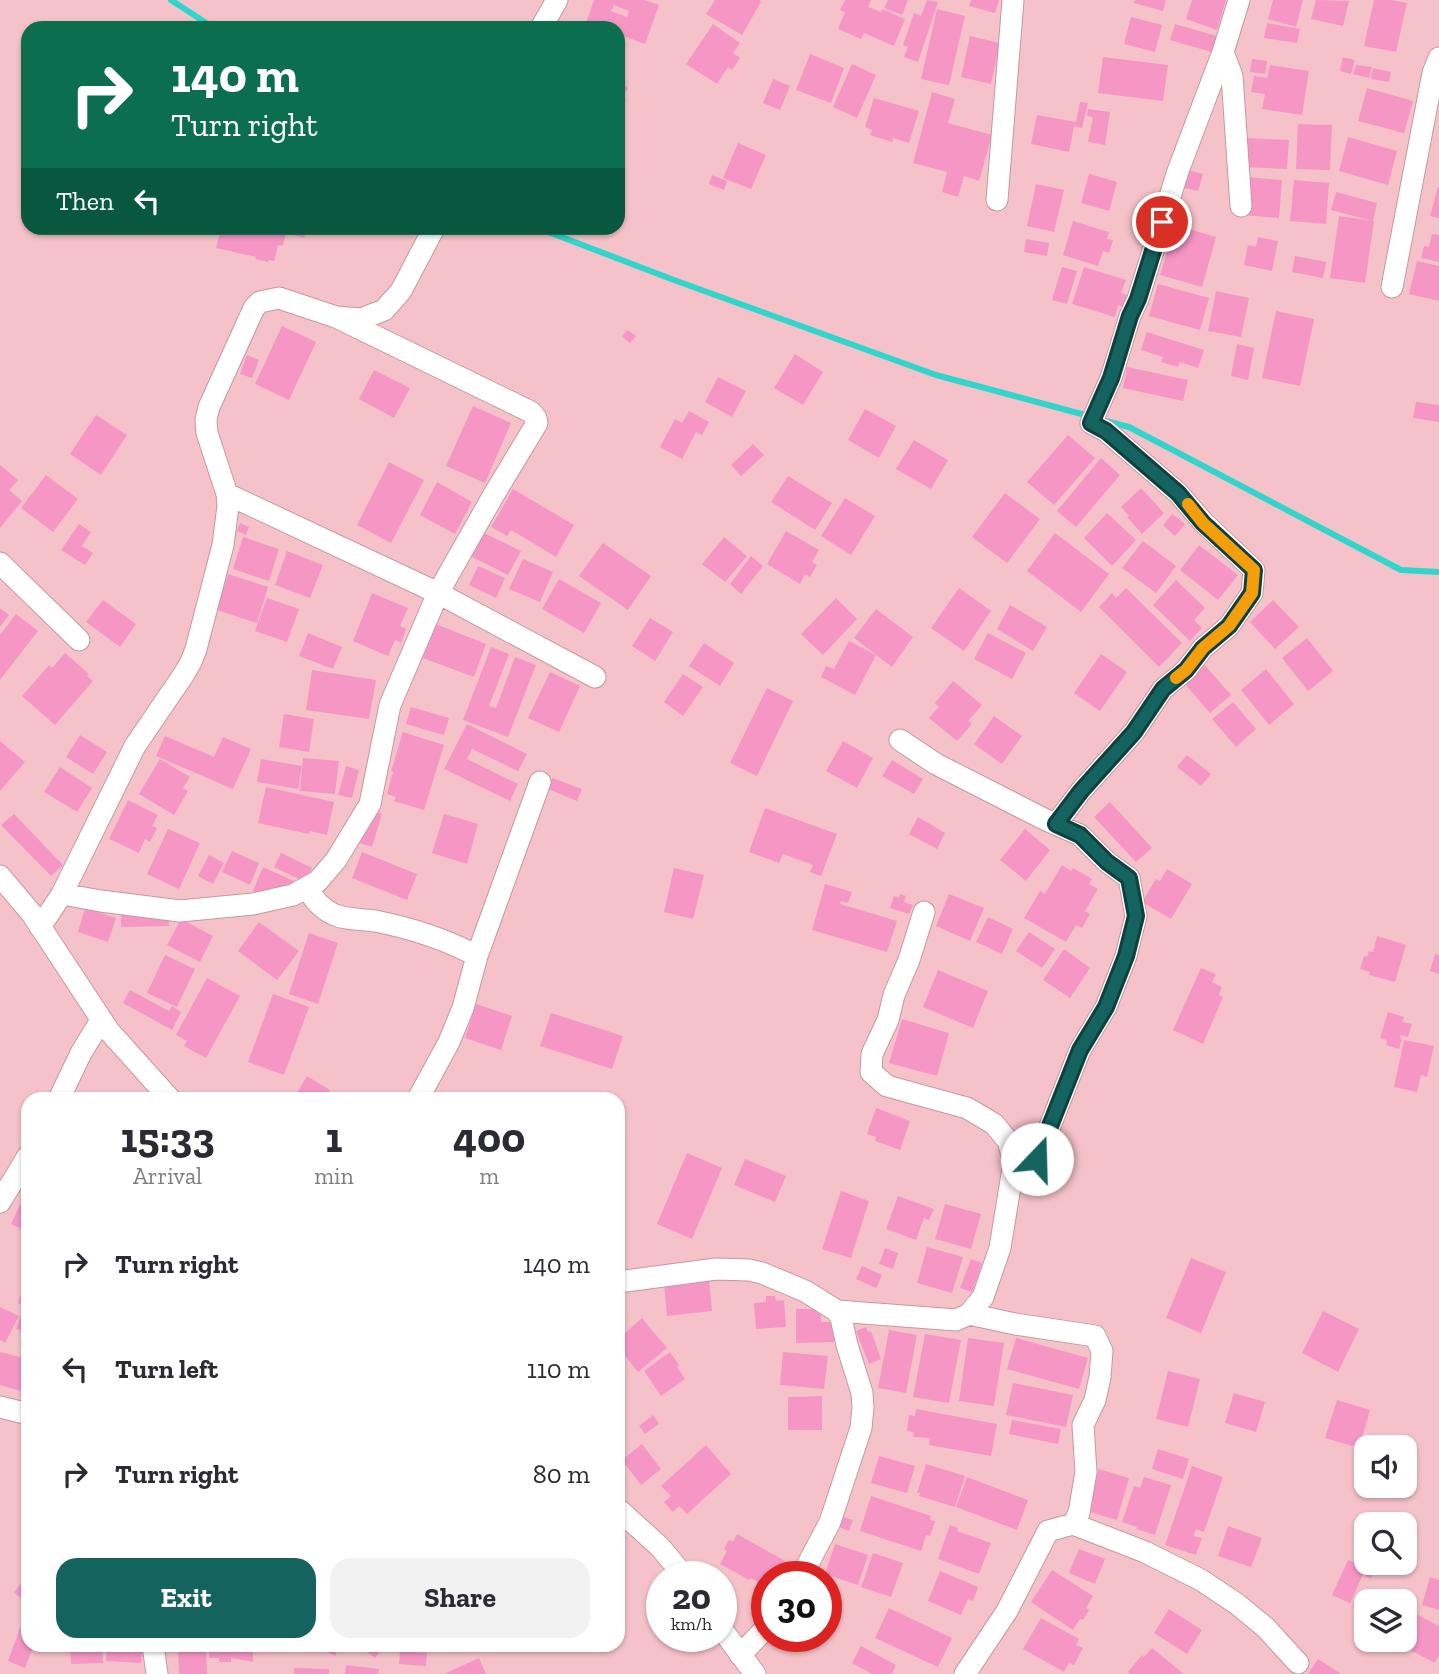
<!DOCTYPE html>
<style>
body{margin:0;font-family:"Zilla Slab",serif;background:#f2f2f3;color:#2b2b33;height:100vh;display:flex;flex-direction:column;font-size:26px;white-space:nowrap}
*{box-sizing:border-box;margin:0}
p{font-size:23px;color:#7c7c81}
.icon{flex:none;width:38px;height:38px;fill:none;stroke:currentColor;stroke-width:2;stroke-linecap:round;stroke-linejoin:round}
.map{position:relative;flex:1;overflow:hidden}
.drawer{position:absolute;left:21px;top:1092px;width:604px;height:560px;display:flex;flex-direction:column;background:#fff;border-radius:21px;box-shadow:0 2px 5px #0004}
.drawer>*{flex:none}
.hud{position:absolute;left:21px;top:21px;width:604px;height:214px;border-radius:21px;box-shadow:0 2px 5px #0004;background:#0b6e4f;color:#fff;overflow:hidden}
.fabs{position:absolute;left:1354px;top:1435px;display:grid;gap:14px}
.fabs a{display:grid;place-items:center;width:63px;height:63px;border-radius:14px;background:#fff;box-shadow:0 2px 5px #0004;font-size:35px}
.speed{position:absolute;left:646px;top:1561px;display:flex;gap:14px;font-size:35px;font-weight:700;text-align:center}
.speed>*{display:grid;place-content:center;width:91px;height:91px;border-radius:50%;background:#fff;box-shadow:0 2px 5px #0004;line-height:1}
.speed small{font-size:18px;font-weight:400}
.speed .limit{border:10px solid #d22;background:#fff;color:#111}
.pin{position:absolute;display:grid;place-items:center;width:60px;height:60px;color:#fff;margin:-30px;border:4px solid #fff;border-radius:50%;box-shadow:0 2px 7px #0007}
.me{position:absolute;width:77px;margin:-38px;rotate:21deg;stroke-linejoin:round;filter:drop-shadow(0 0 5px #0008)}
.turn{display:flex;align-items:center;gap:24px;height:147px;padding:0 35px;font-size:32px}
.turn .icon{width:91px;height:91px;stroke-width:2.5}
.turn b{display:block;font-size:49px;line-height:60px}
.then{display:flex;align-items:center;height:66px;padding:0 35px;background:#0003;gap:14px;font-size:26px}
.eta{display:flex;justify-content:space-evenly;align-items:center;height:119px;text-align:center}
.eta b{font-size:42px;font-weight:800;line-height:49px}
.button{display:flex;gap:14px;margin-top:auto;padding:14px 35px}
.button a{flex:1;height:80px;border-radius:21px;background:#14635f;color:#fff;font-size:28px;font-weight:800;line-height:80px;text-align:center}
.button a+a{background:#f2f2f3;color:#2b2b33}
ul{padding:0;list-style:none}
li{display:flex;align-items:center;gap:21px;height:105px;padding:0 35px}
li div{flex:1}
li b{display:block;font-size:26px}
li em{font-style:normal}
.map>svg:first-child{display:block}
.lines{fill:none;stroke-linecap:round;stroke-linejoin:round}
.stream{stroke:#30d5cc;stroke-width:6}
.building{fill:#f696c5;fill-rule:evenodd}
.minor-casing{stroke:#c8979d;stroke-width:23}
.minor{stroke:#fff;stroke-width:21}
.route-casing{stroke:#0d403e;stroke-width:18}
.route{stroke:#14635f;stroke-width:12}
.slow{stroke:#f59e0b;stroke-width:12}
</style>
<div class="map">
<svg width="1439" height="1674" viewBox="0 0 1439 1674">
<rect width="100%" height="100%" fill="#f6c2c9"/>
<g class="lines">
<path class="stream" d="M171 0 214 28
M538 228 674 280 936 375 1089 416
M1106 421 1129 427 1401 570 1439 572"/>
</g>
<path class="building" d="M594 0H644L659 5 645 44 618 34V28H601L586 23ZM614 5 629 11 627 17 611 11Z
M715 0H759L761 2 742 35 706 14Z
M845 0H871L868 7 881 12 882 9 905 19 894 46 864 33 861 39 838 29 845 12 840 10Z
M888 0H908L902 15 884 8Z
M927 0 938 2 918 62 904 57 908 47 903 45 914 13 921 16Z
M971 0H999L995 13 969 6Z
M1135 0H1166L1163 11 1134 3Z
M1192 0H1226L1217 30 1186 19Z
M1273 0H1303L1296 27 1268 19Z
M1316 0 1349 1 1343 26 1311 19Z
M1374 0H1392L1407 3 1396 52 1364 46Z
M937 9 965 16 949 85 921 79Z
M1131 17 1162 25 1155 52 1124 44Z
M1267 23 1300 29 1297 43 1264 38Z
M713 24 740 43 733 53 740 58 732 70 728 67 717 84 686 64Z
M1175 24 1220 37 1215 53 1170 40Z
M970 36 1000 43 991 84 961 77Z
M810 54 844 68 831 103 796 90Z
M1103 57 1168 65 1163 101 1098 93Z
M1343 57 1355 60 1351 74 1340 71Z
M1252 59 1267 61 1265 74 1250 72Z
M852 64 876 75 857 118 833 107Z
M1270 65 1309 71 1302 115 1262 109 1265 94 1251 92 1254 76 1267 78Z
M1356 65 1372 67 1369 78 1353 74Z
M1373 68 1391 72 1389 82 1371 79Z
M773 79 790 86 780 110 763 103Z
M618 81 628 88 622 97 626 100 618 113Z
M1367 88 1413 101 1404 133 1358 121Z
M932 92 955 99 948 123 992 135 979 181 964 176 958 197 942 192 947 172 913 163Z
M874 98 919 111 909 143 893 138 892 142 870 135 872 130 865 127Z
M1080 102 1088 103 1082 128 1074 126 1069 152 1031 144 1037 115 1076 122Z
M1088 109 1110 112 1105 145 1088 142 1093 117 1087 116Z
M1298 124 1332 125 1330 170 1296 169Z
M1348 137 1397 151 1388 185 1339 171Z
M1245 138 1289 140 1287 169 1244 167Z
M738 143 766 155 751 189 723 178Z
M1184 169 1203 174 1198 191 1180 187Z
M1089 174 1117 182 1109 211 1081 203Z
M712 175 727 181 724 190 709 184Z
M1247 177 1282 180 1279 218 1243 215Z
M1294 180 1329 183 1326 224 1290 221Z
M1036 184 1064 190 1054 232 1027 226Z
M1438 187H1439V218L1430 216Z
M1336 192 1377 203 1373 221 1331 210Z
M1339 216 1374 221 1365 283 1330 278Z
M1073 221 1109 232 1107 239 1113 240 1109 253 1103 251 1098 266 1063 255Z
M1175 225 1216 237 1202 287 1160 275Z
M221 228H260L286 233 283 246 278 245 274 261 269 260 268 262 255 259 256 257 216 248Z
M281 228H307L304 238 280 231Z
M1432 234 1439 235V262L1421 258 1424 246 1429 247Z
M1258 237 1278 241 1272 271 1244 265 1248 245 1256 247Z
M1026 239 1049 243 1047 256 1024 252Z
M1295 256 1326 262 1323 278 1292 272Z
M1417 261 1439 266V301L1409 294Z
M1062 267 1077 271 1067 304 1052 300Z
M1084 267 1126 280 1121 293 1127 295 1123 307 1118 305 1115 317 1072 304Z
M1158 284 1209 298 1200 330 1149 316Z
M1216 291 1249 298 1241 337 1208 331Z
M1276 311 1314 319 1300 386 1262 378Z
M282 326 316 342 289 400 255 384Z
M627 330 636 336 630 343 622 337Z
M1147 332 1204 350 1198 368 1180 362 1178 367 1161 362 1163 357 1141 350Z
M1237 344 1254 348 1248 380 1231 376Z
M795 354 823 372 803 405 774 388Z
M247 355 259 360 252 378 240 374Z
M1127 367 1188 380 1183 401 1123 388Z
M374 370 410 388 394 418 359 399Z
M718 377 746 391 732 417 705 402Z
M1416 402 1439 405V422L1413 418Z
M473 406 511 423 485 483 446 466Z
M865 409 896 426 879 458 848 440Z
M689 411 709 422 702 435 696 432 682 459 660 447 675 419 682 423Z
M96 415 127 435 101 475 70 454Z
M1068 435 1095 458 1054 505 1027 482Z
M914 440 948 460 931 489 896 469Z
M753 444 764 455 741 476 731 465Z
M1101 458 1120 475 1076 527 1057 511Z
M389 462 424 480 391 543 357 525Z
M0 465 18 480 9 490 22 501 0 528Z
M46 475 78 499 53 532 21 508Z
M788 476 832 503 815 530 771 502Z
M437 482 472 502 455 534 420 515Z
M1141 488 1164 513 1142 534 1127 517 1129 516 1121 507Z
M513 489 574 525 556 557 511 530 507 536 491 527Z
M1005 493 1040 519 1007 563 972 537Z
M845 498 875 516 851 555 821 536Z
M1107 513 1136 540 1112 566 1084 538Z
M1172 514 1185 524 1175 536 1163 525Z
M240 523 249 527 246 535 237 531Z
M79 524 91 532 82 546 93 553 85 565 61 550Z
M786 531 819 550 812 562 817 565 810 577 805 574 800 584 767 564Z
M482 532 521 551 508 575 470 556Z
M1055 533 1109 574 1081 612 1027 571Z
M243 537 279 549 269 581 233 569Z
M724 537 747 556 725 582 702 564Z
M1143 541 1176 566 1156 593 1122 568Z
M603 543 651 576 628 610 579 576Z
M1199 545 1238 575 1218 600 1180 570Z
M287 551 323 565 310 598 275 585Z
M751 556 763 566 741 594 730 584Z
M523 559 553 572 540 602 509 589Z
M478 566 505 578 496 598 469 585Z
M228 574 268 587 257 623 217 610Z
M559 579 601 603 584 633 542 609Z
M1176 580 1205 608 1194 620 1202 628 1190 641 1153 605Z
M959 588 991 611 964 651 931 628Z
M1126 588 1182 643 1159 667 1099 607 1112 593 1116 598Z
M372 593 408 608 400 626 406 629 401 643 395 640 388 656 353 641Z
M267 598 299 609 287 642 255 631Z
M836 598 857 619 823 655 801 634Z
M103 600 136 624 120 647 86 622Z
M1273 600 1299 627 1275 649 1250 622Z
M1010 605 1047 627 1033 651 997 629Z
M0 608 9 615 0 627Z
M876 609 913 637 892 667 854 638Z
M16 614 38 631 0 680V635Z
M650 618 673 632 655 661 632 646Z
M433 623 486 644 474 677 420 657Z
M308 633 342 647 333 669 299 656Z
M988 633 1026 653 1012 679 974 659Z
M1307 638 1333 671 1308 691 1282 658Z
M849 641 876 655 855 695 821 677 826 666 834 669Z
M704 643 734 663 720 686 689 666Z
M491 647 509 654 489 706 496 708 515 657 536 665 508 737 463 720Z
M65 653 89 674 87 676 93 681 55 725 22 696 49 665 52 668Z
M1101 654 1127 672 1100 711 1074 693Z
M1202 662 1231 695 1210 713 1185 684Z
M1266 669 1294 704 1269 725 1241 690Z
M312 670 376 680 369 719 306 710Z
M550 672 580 686 559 732 528 718Z
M683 674 703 687 683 716 664 702Z
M953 681 982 705 968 721 972 724 957 741 929 718 939 707 935 703Z
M767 688 793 701 757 776 730 763Z
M1233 702 1256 729 1236 747 1212 719Z
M411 707 449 718 444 735 406 724Z
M284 714 314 719 309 752 279 747Z
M994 716 1022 736 1002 764 974 744Z
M467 724 527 754 518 771 472 749 467 759 518 784 510 801 444 769Z
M403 732 444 745 424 810 394 801 396 797 387 794 393 772 391 771Z
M80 735 107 752 93 774 66 757Z
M165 736 214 757 223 737 251 749 233 789 156 756Z
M0 741 25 762 0 791Z
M843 741 873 758 857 788 826 771Z
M1187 755 1211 774 1201 786 1177 767Z
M303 758 339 761 335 794 300 791Z
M160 759 190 777 183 788 188 791 174 815 139 794Z
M261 759 302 766 298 789 257 782Z
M892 760 923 779 914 794 882 776Z
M346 766 359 770 352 798 338 795Z
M60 767 92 788 77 812 44 792Z
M552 778 582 789 577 801 548 789Z
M266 787 334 802 327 835 310 831 309 834 258 823Z
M128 800 158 815 152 826 157 828 150 842 145 839 139 853 109 839Z
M1110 802 1152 848 1136 862 1094 817Z
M765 808 837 834 821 876 810 872 813 865 783 854 779 863 749 852Z
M370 810 382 814 372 847 360 843Z
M14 814 63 865 51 876 1 825Z
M444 814 478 824 467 864 432 853Z
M918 817 945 833 937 849 909 834Z
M168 829 200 843 179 889 147 874Z
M1025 829 1050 850 1026 881 1000 860Z
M232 851 259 863 250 885 222 872Z
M362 852 417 874 407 900 352 878Z
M281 853 312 868 305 882 274 867Z
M209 855 224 863 213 884 198 876Z
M1062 865 1071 871 1073 868 1092 879 1089 884 1098 889 1085 911 1090 914 1082 928 1076 925 1066 942 1024 918 1040 891 1045 894Z
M263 867 298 883 260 895 253 891Z
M674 868 704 875 693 919 664 912Z
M1167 869 1192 884 1171 919 1142 902 1156 879 1160 881Z
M825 884 852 892 848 903 841 901 840 904 897 921 887 952 812 930Z
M900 894 906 896 904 902 913 905 909 914 890 908 894 896 899 898Z
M949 894 984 908 970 941 936 926Z
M85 908 116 918 108 942 78 932Z
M168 914 169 926 121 927V915Z
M988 917 1013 929 1002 954 976 942Z
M181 919 213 936 200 962 167 945Z
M259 922 299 951 277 980 238 951Z
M1029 932 1055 949 1042 968 1016 951Z
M309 933 338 943 318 1004 289 994Z
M1377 936 1406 945 1395 982 1369 975 1370 972 1360 969 1364 956 1367 957 1369 951 1373 952Z
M1064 949 1090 968 1070 998 1043 980Z
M1435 954 1439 955V974L1430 971Z
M165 955 195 969 177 1007 147 993Z
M1201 968 1216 974 1212 982 1222 987 1219 995 1223 997 1203 1044 1173 1030Z
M938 970 988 991 973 1028 923 1007Z
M207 978 240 996 206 1058 184 1046 187 1041 176 1035Z
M130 990 169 1011 172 1006 181 1012 172 1030 123 1003Z
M273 994 309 1007 284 1075 248 1062Z
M476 1004 512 1016 501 1050 465 1038Z
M1388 1012 1404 1017 1402 1022 1412 1024 1408 1037 1401 1035 1400 1038 1402 1039 1399 1049 1386 1045 1387 1040 1380 1038Z
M551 1013 623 1036 612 1069 540 1046Z
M902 1019 949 1033 937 1076 889 1063Z
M1404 1040 1434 1046 1427 1077 1421 1075 1417 1092 1394 1087Z
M307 1076 330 1090 325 1099H306L297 1093Z
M876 1108 910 1121 900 1150 875 1141 876 1137 867 1134Z
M687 1153 722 1168 692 1239 657 1224Z
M745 1159 786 1176 775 1202 734 1185Z
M841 1191 869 1201 851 1258 822 1249Z
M24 1196 28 1197V1232L11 1224Z
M898 1196 934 1209 929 1220 924 1218 916 1240 886 1229Z
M945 1204 981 1214 971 1249 935 1239Z
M927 1247 963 1257 952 1293 917 1283Z
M885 1248 898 1253 893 1269 879 1264Z
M1191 1258 1226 1272 1201 1333 1166 1318Z
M971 1259 982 1263 972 1292 960 1288Z
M862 1266 882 1275 876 1288 856 1279Z
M28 1275V1307L18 1303Z
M709 1280 712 1311 667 1316 664 1284Z
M766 1296H775L776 1301 784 1300 786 1327 756 1329 754 1303 766 1302Z
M0 1307 19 1316 5 1343 0 1340Z
M796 1309H821V1322H834V1342L796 1343Z
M1323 1311 1359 1329 1338 1372 1302 1353Z
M28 1315V1333L16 1329 20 1317 26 1320Z
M642 1318 667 1348 638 1372 618 1347V1339Z
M866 1327 868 1332 871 1331 881 1359 869 1364 856 1331Z
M889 1330 917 1335 906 1393 878 1388Z
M925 1334 961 1340 949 1403 913 1397Z
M968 1338 1004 1343 994 1406 959 1401Z
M1016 1338 1088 1358 1079 1389 1007 1369Z
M0 1352 28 1359 21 1391 0 1385Z
M670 1352 679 1365 677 1367 685 1379 661 1396 644 1371Z
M783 1352 828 1356 824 1389 780 1385Z
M1168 1371 1200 1379 1188 1427 1156 1419Z
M1013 1383 1073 1395 1066 1427 1006 1415Z
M1234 1393 1265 1402 1256 1432 1225 1423Z
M822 1396V1430H788V1397Z
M1337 1400 1370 1410 1359 1448 1325 1438Z
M916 1409 997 1424 991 1456 929 1445 930 1438 913 1437 914 1432 907 1431 909 1415 915 1416Z
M653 1415 659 1424 645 1434 639 1426Z
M1012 1420 1061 1429 1058 1444 1009 1434Z
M642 1444 661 1469 641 1485 622 1460Z
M706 1445 731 1474 687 1514 679 1506 673 1512 664 1502 671 1496 661 1486Z
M1158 1449 1189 1459 1183 1479 1152 1469Z
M879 1456 915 1466 907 1493 871 1483Z
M926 1464 965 1476 955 1507 919 1496 920 1493H917Z
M1192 1466 1223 1477 1204 1532 1196 1529 1194 1536 1202 1538 1196 1555 1165 1545Z
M1099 1469 1129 1478 1117 1520 1087 1511Z
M967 1477 1028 1500 1017 1530 956 1507Z
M1144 1477 1171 1485 1155 1535 1136 1529 1137 1527 1122 1522 1134 1486 1140 1488Z
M871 1496 931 1516 930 1520 935 1521 930 1536 926 1535 921 1551 860 1531Z
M840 1516 853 1520 849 1531 836 1526Z
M950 1525 958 1528 957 1531 991 1543 979 1574 938 1559Z
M1228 1526 1262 1538 1251 1567 1218 1556Z
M737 1534 785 1561 776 1577H766V1587L751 1578 749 1580 720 1564 727 1551 724 1549 729 1540 733 1542Z
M835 1544 868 1555 858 1585 825 1574Z
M1079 1549 1105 1559 1095 1584 1069 1573Z
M873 1553 903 1563 891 1597 861 1587Z
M1348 1560 1366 1568 1350 1603 1332 1595Z
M1370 1563 1376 1564 1371 1578 1365 1576Z
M1052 1570 1093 1596 1086 1608 1089 1610 1083 1620 1080 1619 1073 1630 1031 1602Z
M940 1571 978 1587 973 1601 968 1599 961 1615 928 1601Z
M28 1573V1603L14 1593Z
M1430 1577 1439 1580V1610L1422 1605Z
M889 1608 952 1638 938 1667 875 1638Z
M1169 1609 1202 1630 1187 1654 1154 1633Z
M1416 1614 1439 1626V1655L1435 1663 1400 1645 1403 1640H1405V1635Z
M1041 1618 1079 1639 1076 1645 1083 1648 1074 1665 1069 1663 1064 1672 1023 1649Z
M20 1628 28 1631V1645H34L25 1668 8 1661Z
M70 1645H102L103 1663 71 1664Z
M107 1645H143L141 1663 106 1661Z
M178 1645H206L207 1674H179Z
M209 1645H253V1662L231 1658V1662H219V1658H209Z
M312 1645H340L335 1656Z
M358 1645H385L375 1658Z
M861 1646 896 1665 892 1674H872L852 1663Z
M1152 1648 1184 1674H1130L1128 1672 1142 1655 1144 1657Z
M400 1651 427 1653 426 1666 399 1664Z
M479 1658 486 1674H444Z
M1318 1659 1341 1674H1308Z
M346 1665 379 1669 378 1674H345Z
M294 1668 329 1669V1674H294Z"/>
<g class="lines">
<defs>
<path id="minor" d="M1239 0 1223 52 1232 76 1241 206
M541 28 557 0
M997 200 1013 0
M1392 287 1433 73 1439 58
M227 494 438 593 595 677
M0 563 79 640
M900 740 936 764 1046 820 1080 835 1107 862 1129 878 1136 916 1126 956 1106 1007 1080 1050 1037 1159 1014 1162
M1056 824 1081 791 1134 732 1163 689 1186 670 1203 648 1229 626 1252 593 1254 570 1203 522 1178 493 1106 431 1091 423 1111 378 1130 316 1138 299 1178 171 1223 52
M0 876 32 914 109 1031 170 1099
M307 887C313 899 320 908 333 914 345 920 361 919 375 921 411 928 445 939 477 956
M62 894 101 901 180 911 253 904 293 895 318 881 336 860 370 804 390 705 438 593 493 496 537 423 536 418 531 412 336 317
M40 927 62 894 135 746 184 674 191 662 196 649 223 545 228 506 227 494 207 433 206 420 209 407 254 308 260 302 279 298 336 317 361 319 384 310 401 291 434 228
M59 1099 81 1053 101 1020
M418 1099 449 1042 463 1008 477 956 540 782
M0 1202 28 1156
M618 1282 716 1269 749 1270 762 1273 805 1291 837 1311 841 1318 847 1345 862 1393 863 1407 861 1428 830 1522 801 1577
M837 1311 956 1320 969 1314 983 1297 1000 1248 1014 1162 1008 1141 994 1124 967 1108 887 1086 871 1072 872 1054 888 1020 894 995 909 960 924 912
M969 1314 1015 1324 1095 1336 1102 1351 1100 1377 1095 1400 1083 1425 1086 1472 1079 1513 1073 1524
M0 1407 28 1414
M618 1509 660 1547 685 1577
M721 1628 755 1674
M153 1645 157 1674
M740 1655 766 1628
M965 1674 1007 1611 1048 1531 1073 1524 1145 1552 1201 1580 1237 1604 1266 1628 1298 1663"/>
</defs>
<use href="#minor" class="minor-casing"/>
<use href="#minor" class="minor"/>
</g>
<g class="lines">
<defs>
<path id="route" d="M1037 1159 1080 1050 1106 1007 1126 956 1136 916 1129 878 1107 862 1080 835 1056 824 1081 791 1134 732 1163 689 1186 670 1203 648 1229 626 1252 593 1254 570 1203 523 1178 493 1106 431 1091 423 1111 378 1130 316 1138 299 1162 222"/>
</defs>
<use href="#route" class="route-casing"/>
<use href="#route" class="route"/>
<path class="slow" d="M1176 678 1186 670 1203 648 1229 626 1252 593 1254 570 1203 523 1188 504"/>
</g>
</svg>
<div class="fabs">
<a><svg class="icon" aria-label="sound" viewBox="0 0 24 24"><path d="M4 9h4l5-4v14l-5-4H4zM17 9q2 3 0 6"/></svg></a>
<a><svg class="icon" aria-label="search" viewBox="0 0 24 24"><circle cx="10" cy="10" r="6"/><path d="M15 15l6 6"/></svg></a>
<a><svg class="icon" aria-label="layers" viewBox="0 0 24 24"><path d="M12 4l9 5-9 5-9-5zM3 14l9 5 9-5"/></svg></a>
</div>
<div class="speed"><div>20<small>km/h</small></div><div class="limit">30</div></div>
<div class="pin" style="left:1162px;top:222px;background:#d93025"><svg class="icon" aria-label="arrive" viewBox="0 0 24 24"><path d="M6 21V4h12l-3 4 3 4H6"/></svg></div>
<svg class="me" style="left:1037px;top:1159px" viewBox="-20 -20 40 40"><circle r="19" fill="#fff"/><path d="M0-13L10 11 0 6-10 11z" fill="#14635f"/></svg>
<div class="hud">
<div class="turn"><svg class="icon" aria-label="right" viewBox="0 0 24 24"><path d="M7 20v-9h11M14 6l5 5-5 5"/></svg><div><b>140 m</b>Turn right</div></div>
<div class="then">Then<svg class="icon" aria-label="left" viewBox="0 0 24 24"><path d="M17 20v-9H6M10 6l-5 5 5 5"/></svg></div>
</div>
<section class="drawer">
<div class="eta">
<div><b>15:33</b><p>Arrival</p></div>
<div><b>1</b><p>min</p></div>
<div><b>400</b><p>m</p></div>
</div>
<ul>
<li><svg class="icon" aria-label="right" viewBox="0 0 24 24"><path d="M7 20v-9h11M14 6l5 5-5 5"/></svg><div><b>Turn right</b></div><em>140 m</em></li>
<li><svg class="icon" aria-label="left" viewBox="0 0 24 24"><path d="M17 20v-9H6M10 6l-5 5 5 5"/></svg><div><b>Turn left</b></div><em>110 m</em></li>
<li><svg class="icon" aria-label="right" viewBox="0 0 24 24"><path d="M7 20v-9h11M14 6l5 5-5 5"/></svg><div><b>Turn right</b></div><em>80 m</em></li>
</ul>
<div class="button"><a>Exit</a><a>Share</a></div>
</section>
</div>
